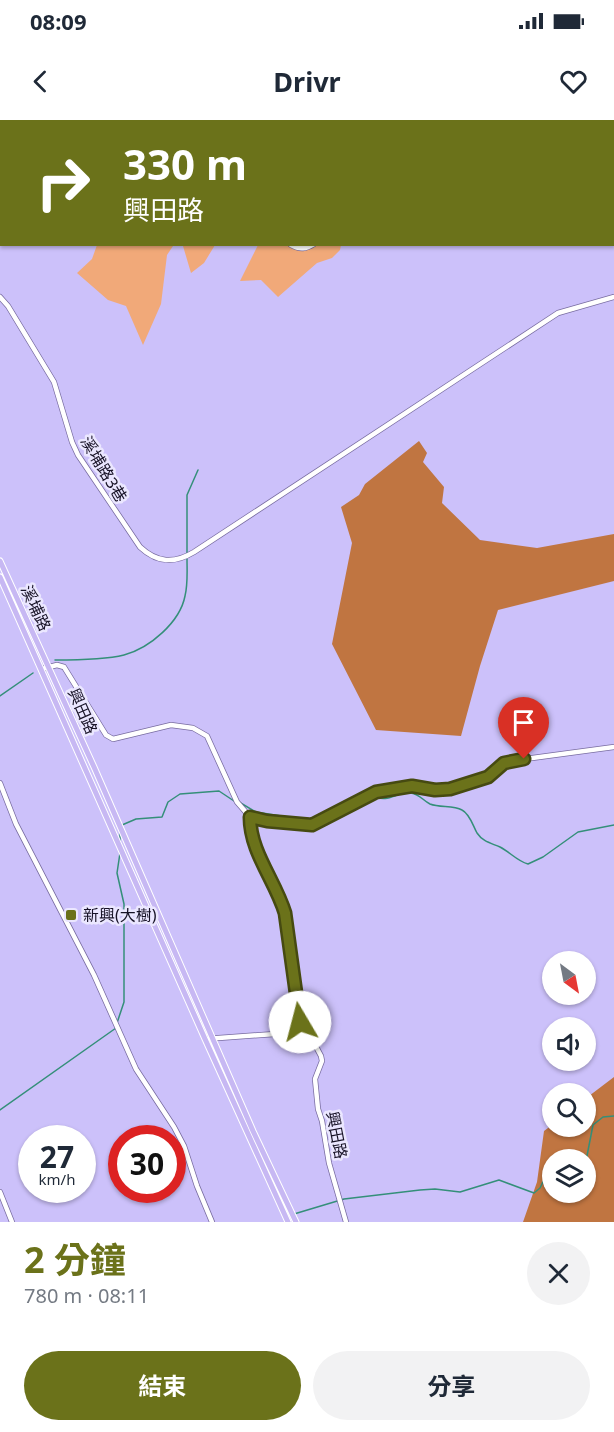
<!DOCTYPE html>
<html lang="zh-TW">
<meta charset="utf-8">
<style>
body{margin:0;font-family:"Noto Sans","Noto Sans TC",sans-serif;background:#f2f2f3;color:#1f2937;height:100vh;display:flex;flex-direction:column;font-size:22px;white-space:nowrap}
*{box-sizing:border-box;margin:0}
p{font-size:20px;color:#747a83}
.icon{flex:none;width:33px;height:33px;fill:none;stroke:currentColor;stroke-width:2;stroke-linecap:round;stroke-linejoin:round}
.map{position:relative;height:1102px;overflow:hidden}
.sheet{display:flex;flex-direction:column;background:#fff;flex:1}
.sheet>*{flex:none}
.hud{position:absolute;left:0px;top:0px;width:615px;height:126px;box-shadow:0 2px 4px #0004;background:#6b721a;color:#fff;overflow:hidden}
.needle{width:39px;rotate:148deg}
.controls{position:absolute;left:542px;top:831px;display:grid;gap:12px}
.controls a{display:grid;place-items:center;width:54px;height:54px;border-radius:50%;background:#fff;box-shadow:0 2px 4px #0004;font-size:30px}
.speed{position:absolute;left:18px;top:1005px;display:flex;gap:12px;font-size:30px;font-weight:700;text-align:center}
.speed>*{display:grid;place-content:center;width:78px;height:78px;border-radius:50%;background:#fff;box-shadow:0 2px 4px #0004;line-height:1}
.speed small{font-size:15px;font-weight:400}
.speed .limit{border:9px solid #d22;background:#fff;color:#111}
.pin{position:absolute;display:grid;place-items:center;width:51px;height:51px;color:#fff;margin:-62px -26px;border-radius:50% 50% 50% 0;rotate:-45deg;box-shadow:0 0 6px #0007}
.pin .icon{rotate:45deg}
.me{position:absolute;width:66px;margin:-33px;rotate:352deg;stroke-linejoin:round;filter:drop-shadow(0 0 4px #0008)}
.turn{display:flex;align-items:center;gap:21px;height:126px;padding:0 24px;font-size:27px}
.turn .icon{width:78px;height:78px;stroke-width:2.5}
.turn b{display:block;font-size:42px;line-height:51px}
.round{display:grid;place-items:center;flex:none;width:63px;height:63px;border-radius:32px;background:#f2f2f3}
.overview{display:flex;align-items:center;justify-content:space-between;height:102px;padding:0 24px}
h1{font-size:36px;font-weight:700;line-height:45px;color:#6b721a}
.button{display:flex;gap:12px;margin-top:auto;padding:12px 24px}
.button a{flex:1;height:69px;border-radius:36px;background:#6b721a;color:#fff;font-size:24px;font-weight:700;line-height:69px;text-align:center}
.button a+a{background:#f2f2f3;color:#1f2937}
.status{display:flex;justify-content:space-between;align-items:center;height:42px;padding:0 30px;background:#fff;direction:ltr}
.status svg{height:16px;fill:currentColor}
header{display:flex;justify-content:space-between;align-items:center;height:78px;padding:0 24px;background:#fff;font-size:27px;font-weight:700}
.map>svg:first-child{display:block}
.green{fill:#f1a979}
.forest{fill:#c07541;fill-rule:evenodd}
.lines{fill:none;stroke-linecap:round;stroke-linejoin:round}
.stream{stroke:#348f79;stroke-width:1.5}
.minor-casing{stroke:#786ca0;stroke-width:6}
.major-casing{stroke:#fff;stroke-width:7}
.minor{stroke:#fff;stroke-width:4.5}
.major{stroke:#c7b8f3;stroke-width:5}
.route-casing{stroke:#464a11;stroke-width:15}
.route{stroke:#6b721a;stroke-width:10}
.poi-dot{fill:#6b721a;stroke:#ebe7ff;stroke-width:2}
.labels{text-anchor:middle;stroke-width:5;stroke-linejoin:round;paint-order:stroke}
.street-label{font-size:16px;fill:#171226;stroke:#ebe7ff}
.poi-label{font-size:16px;fill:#171226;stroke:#ebe7ff;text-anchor:start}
</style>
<div class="status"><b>08:09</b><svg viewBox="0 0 49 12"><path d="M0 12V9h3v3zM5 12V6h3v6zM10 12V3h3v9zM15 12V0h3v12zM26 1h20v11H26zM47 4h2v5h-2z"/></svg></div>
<header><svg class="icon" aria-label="back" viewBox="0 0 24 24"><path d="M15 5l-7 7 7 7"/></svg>Drivr<svg class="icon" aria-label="heart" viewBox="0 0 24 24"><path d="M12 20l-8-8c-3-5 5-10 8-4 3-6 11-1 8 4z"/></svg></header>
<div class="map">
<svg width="614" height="1102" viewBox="0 0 614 1102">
<rect width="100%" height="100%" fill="#ccc1fa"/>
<path class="green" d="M97 125V124L215 125 204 143 191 153 183 126H173L167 135 161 184 143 225 126 186 108 180 77 153 92 139Z
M258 125H341L340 130 332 138 317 143 278 177 261 160 240 161Z"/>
<path class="forest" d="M419 321 427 333 423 342 444 367 442 383 480 420 537 428 614 414V461L498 490 480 546 461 616 376 610 332 524 352 423 341 387 359 375 365 364Z
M614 957V1102H523L537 1062 544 1011 552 1005V1006H585V979ZM552 1040H585V1072H552Z"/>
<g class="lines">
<path class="stream" d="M187 434V375L198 350
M55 540C76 540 104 540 124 535 150 528 180 502 185 476 188 464 187 451 187 439
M0 576 33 553
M375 676C387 684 398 671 410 673 420 674 422 680 430 684 440 688 453 685 462 690 470 694 473 706 477 713 483 722 491 723 500 727 510 732 517 741 528 744L543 737 578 712 614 705
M239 682 256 692 306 700 320 697 366 671 372 673
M122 705 136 699 162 697 168 682 180 674 219 671 234 681
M120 723V712
M117 903 124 882V784L117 753 120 733
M0 990 116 908
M554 1040H558
M585 1046 593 1005 603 997 614 996
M294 1094 344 1079 420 1070 435 1069 460 1072 499 1060 534 1073 540 1068 552 1043"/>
<defs>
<path id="minor" d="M63 2 65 0
M0 27 2 28
M291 125C300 130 306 129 314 124
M0 177 8 186 54 262 72 322 78 335 140 427C157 443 174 444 194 432L558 193 614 177
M42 549 57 545 64 547 106 615 113 619 171 605 193 608 207 616 237 682 250 697 267 701 308 705 317 703 377 672 412 666 435 670 450 669 488 657 499 647 510 641 614 627
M0 663 16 704 94 855 136 949 174 1007 184 1026 197 1066 212 1102
M250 697C250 732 275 760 285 793L300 902
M205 919 275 914 300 902 304 904 321 936 322 941 315 959 318 989 322 1001 329 1043 346 1102
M0 1072 12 1102"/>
<path id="major" d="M0 441 94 647 253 1011 296 1102
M0 457 205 919 288 1102"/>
</defs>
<use href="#minor" class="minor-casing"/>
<use href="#major" class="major-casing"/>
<use href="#minor" class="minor"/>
<use href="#major" class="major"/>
</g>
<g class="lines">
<defs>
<path id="route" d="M300 902 285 793C275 760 250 732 250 697L267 701 312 705 376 672 412 666 435 670 450 669 488 657 504 643 524 639"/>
</defs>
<use href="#route" class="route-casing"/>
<use href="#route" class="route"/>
</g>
<rect class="poi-dot" x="65" y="789" width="12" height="12" rx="3"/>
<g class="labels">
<g class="street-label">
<text transform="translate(104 349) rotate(59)" y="6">溪埔路3巷</text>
<text transform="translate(36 488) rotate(65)" y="6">溪埔路</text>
<text transform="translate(83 591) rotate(66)" y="6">興田路</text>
<text transform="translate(337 1015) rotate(79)" y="6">興田路</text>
</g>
<g class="poi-label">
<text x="83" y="801">新興(大樹)</text>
</g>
</g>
</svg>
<div class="controls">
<a><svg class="needle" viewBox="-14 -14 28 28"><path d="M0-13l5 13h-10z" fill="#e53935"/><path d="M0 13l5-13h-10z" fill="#747a83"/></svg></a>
<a><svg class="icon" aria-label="sound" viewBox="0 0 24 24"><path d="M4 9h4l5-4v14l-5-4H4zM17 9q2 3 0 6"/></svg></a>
<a><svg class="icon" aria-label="search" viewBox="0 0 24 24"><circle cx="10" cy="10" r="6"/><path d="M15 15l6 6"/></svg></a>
<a><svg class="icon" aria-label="layers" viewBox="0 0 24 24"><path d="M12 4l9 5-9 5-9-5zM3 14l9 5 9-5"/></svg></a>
</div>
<div class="speed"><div>27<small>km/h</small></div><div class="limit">30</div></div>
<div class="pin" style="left:524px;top:639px;background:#d93025"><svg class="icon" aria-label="arrive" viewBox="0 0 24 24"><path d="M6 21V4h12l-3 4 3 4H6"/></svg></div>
<svg class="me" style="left:300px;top:902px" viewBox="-20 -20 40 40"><circle r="19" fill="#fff"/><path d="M0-13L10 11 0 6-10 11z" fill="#6b721a"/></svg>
<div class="hud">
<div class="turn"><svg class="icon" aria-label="right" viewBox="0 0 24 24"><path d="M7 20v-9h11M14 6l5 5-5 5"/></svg><div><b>330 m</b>興田路</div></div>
</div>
</div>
<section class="sheet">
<div class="overview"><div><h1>2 分鐘</h1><p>780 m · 08:11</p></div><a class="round"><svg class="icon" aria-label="close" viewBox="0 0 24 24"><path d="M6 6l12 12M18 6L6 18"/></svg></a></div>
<div class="button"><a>結束</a><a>分享</a></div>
</section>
